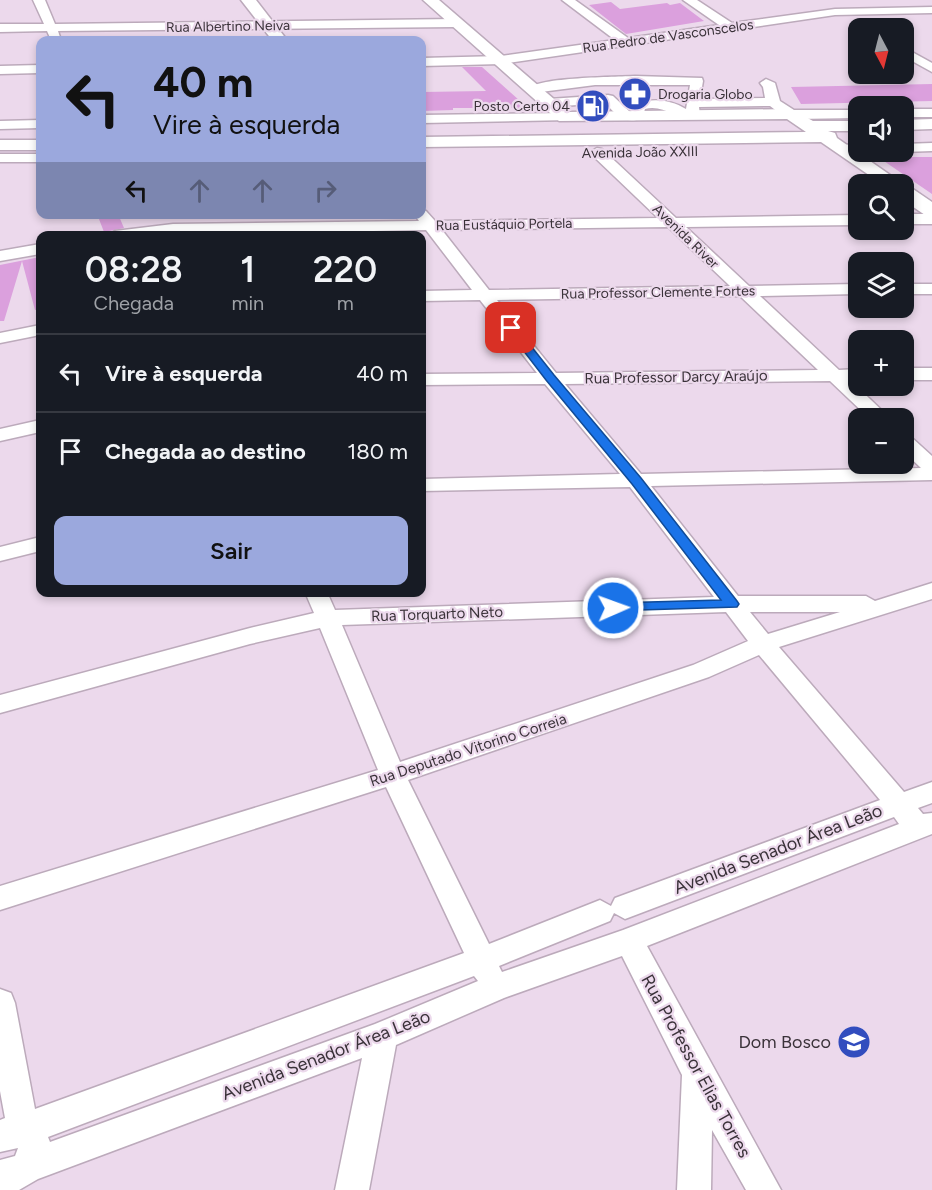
<!DOCTYPE html>
<html lang="pt">
<meta charset="utf-8">
<style>
body{margin:0;font-family:Figtree,sans-serif;background:#20242c;color:#f1f3f6;height:100vh;display:flex;flex-direction:column;font-size:22px;white-space:nowrap}
*{box-sizing:border-box;margin:0}
p{font-size:20px;color:#9ea1a6}
.icon{flex:none;width:33px;height:33px;fill:none;stroke:currentColor;stroke-width:2;stroke-linecap:round;stroke-linejoin:round}
.map{position:relative;flex:1;overflow:hidden}
.details{position:absolute;left:36px;top:231px;width:390px;height:366px;display:flex;flex-direction:column;background:#171b24;border-radius:12px;box-shadow:0 3px 9px #0003}
.details>*{flex:none}
.top-card{position:absolute;left:36px;top:36px;width:390px;height:183px;border-radius:12px;box-shadow:0 3px 9px #0003;background:#9ba8dd;color:#111;overflow:hidden}
.needle{width:39px;rotate:173deg}
.tools{position:absolute;left:848px;top:18px;display:grid;gap:12px}
.tools a{display:grid;place-items:center;width:66px;height:66px;border-radius:12px;background:#171b24;box-shadow:0 3px 9px #0003;font-size:30px}
.pin{position:absolute;display:grid;place-items:center;width:51px;height:51px;color:#fff;margin:-26px;border-radius:12px;box-shadow:0 3px 9px #0006}
.me{position:absolute;width:66px;margin:-33px;rotate:88deg;stroke-linejoin:round;filter:drop-shadow(0 0 4px #0008)}
.turn{display:flex;align-items:center;gap:21px;height:126px;padding:0 18px;font-size:27px}
.turn .icon{width:78px;height:78px;stroke-width:2.5}
.turn b{display:block;font-size:42px;line-height:51px}
.lanes{display:flex;align-items:center;height:57px;padding:0 18px;background:#0003;justify-content:center;gap:30px;direction:ltr}
.lanes .off{opacity:.35}
.eta{display:flex;justify-content:space-evenly;align-items:center;height:102px;text-align:center}
.eta b{font-size:36px;font-weight:600;line-height:42px}
.primary-button{display:flex;gap:12px;margin-top:auto;padding:12px 18px}
.primary-button a{flex:1;height:69px;border-radius:12px;background:#9ba8dd;color:#111;font-size:24px;font-weight:600;line-height:69px;text-align:center}
ul{padding:0;list-style:none}
li{display:flex;align-items:center;gap:18px;height:78px;padding:0 18px;border-top:2px solid #363941}
li div{flex:1}
li b{display:block;font-size:22px}
li em{font-style:normal}
.map>svg:first-child{display:block}
.building{fill:#dba0dd}
.lines{fill:none;stroke-linecap:round;stroke-linejoin:round}
.minor-casing{stroke:#bcaabb;stroke-width:3}
.major-casing{stroke:#bcaabb;stroke-width:3}
.minor{fill:#fff;fill-rule:evenodd}
.major{fill:#fff;fill-rule:evenodd}
.route{fill:#1a73e8;stroke:#114b97;stroke-width:1.5}
.labels{text-anchor:middle;stroke-width:4.5;stroke-linejoin:round;paint-order:stroke}
.far-street-label{font-size:14px;fill:#3a3239;stroke:#ecd9ec}
.far-poi-label{font-size:14px;fill:#3a3239;stroke:#ecd9ec;text-anchor:start}
.street-label{font-size:15px;fill:#3a3239;stroke:#ecd9ec}
.near-street-label{font-size:18px;fill:#3a3239;stroke:#ecd9ec}
.near-poi-label{font-size:18px;fill:#3a3239;stroke:#ecd9ec;text-anchor:end}
</style>
<div class="map">
<svg width="932" height="1190" viewBox="0 0 932 1190">
<rect width="100%" height="100%" fill="#ecd9ec"/>
<path class="building" d="M611 2 620 9 667 3 670 5 680 3 704 21 626 34 589 5Z
M462 67H482L528 108H453V110L422 111V92L486 91Z
M932 84V101L801 104 791 87Z
M878 157H932V194Z
M97 214H118L124 228 104 232Z
M40 257V309L35 310 22 261 4 321H0V265Z"/>
<g class="lines">
<defs>
<path id="minor" d="M33 0H45L55 24 456 19 462 23 456 27 58 31 61 40H51L47 31 0 32V24H44Z
M562 0H575L628 38 719 25 683 0H697L732 23 835 9 932 7V13L835 15 501 64 422 66V58L501 56 615 40Z
M903 47 932 63V72L903 56Z
M40 65V73L0 74V66Z
M635 76 702 78 703 81 700 99 765 98 763 87 760 83 766 79 775 83 780 101 794 110H858V118L796 119 782 115 770 106 699 107 700 115C686 128 667 103 645 109L642 119C622 123 619 117 605 103L549 107 542 103 549 99 608 95 613 96 631 113 634 104C653 98 669 99 686 109L690 85H595L533 93 527 89C539 77 615 77 635 76Z
M903 109H932V117H903Z
M565 113 572 117 570 120 422 123V115Z
M40 120V128L0 129V121Z
M932 143V151L903 152H900H903V144Z
M858 144V152H861L843 153 836 149 843 145Z
M597 148 602 149 676 218 858 215V225L686 227 749 286 858 284V294L760 296 839 370 858 369V381H851L890 418H869L830 381 565 384 641 474 921 468 903 451V434L910 436 932 456V480L651 486 738 596H866L875 601 932 583V599L779 647 904 792 932 782V803L918 808 923 814 932 813V834L647 946 781 1190H746L712 1130 711 1190H677L682 1075 622 956 504 998 396 1045 369 1190H335L362 1058 38 1179 19 1190H0V1160L15 1156 18 1148 0 1152V1120L5 1118 0 1091V989L11 993 15 1003 35 1109 464 953 386 787 0 910V886L378 770 320 628 250 644 0 713V695L250 628 314 613 305 592H327L335 610 714 597 630 487 422 491V479L620 474 545 384 422 385V374L537 373 480 300 422 301V291L472 290 426 230 107 236 115 231 173 224 419 221 414 214H422V210L426 211 435 221 658 218 592 155 590 152ZM668 227 730 286 489 290 442 230ZM740 296 818 370 556 373 497 300ZM726 612 748 641 693 665 400 762 342 625ZM750 612H840L768 634ZM759 655 880 800 615 898 611 906 600 900 489 944 408 780 709 677ZM894 817 899 824 623 930 502 972 499 966 610 921 614 913 625 919ZM474 976 478 981 375 1024 50 1142 48 1137Z
M0 154H40V162H0Z
M903 214H932V224H903Z
M40 244V254L0 261V251Z
M903 284H932V294H903Z
M40 325V335L0 343V333Z
M903 368H932V380H903Z
M40 420V432L0 441V429Z
M40 537V551L0 561V547Z"/>
<path id="major" d="M241 0H256L287 40H272Z
M423 0H439L569 112 791 109 813 121H858V131H828L835 133 837 138 903 184H882L821 142 422 147V137L806 132 787 119 559 121Z
M932 119V129L903 130V120Z
M0 140H40V150H0Z
M903 185 910 187 932 202V217L925 215 903 200Z"/>
</defs>
<use href="#minor" class="minor-casing"/>
<use href="#major" class="major-casing"/>
<use href="#minor" class="minor"/>
<use href="#major" class="major"/>
</g>
<path class="route" d="M511 325 515 326 554 375 641 478 737 601 739 604 737 607 608 611 606 608 613 603 721 600 632 484 546 380 506 328Z"/>
<defs>
<symbol id="pharmacy-disc" viewBox="-11 -11 22 22"><circle r="9.5" fill="#324dbe" stroke="#ecd9ec"/><path d="M-2-6h4v4h4v4h-4v4h-4v-4h-4v-4h4Z" fill="#fff"/></symbol>
<symbol id="fuel-disc" viewBox="-11 -11 22 22"><circle r="9.5" fill="#324dbe" stroke="#ecd9ec"/><path d="M-5.5-6h7V0h2V4h1.3V-2.5L3-4.5l.8-.8L6-3V5H2.5V1h-1V6h-7ZM-4.2-4.7v3.2H.2V-4.7Z" fill="#fff"/></symbol>
<symbol id="school-disc" viewBox="-11 -11 22 22"><circle r="9.5" fill="#324dbe" stroke="#ecd9ec"/><path d="M0-5L7-2L0 1L-7-2ZM-4 1L0 2.5L4 1V4Q0 6-4 4Z" fill="#fff"/></symbol>
</defs>
<g fill-rule="evenodd">
<use href="#pharmacy-disc" x="616" y="75" width="38" height="38"/>
<use href="#fuel-disc" x="574" y="87" width="38" height="38"/>
<use href="#school-disc" x="835" y="1023" width="38" height="38"/>
</g>
<g class="labels">
<g class="far-street-label">
<text transform="translate(228 26) rotate(-1)" y="5">Rua Albertino Neiva</text>
<text transform="translate(668 36) rotate(-8)" y="5">Rua Pedro de Vasconscelos</text>
<text transform="translate(640 152) rotate(-1)" y="5">Avenida João XXIII</text>
<text transform="translate(504 224) rotate(-1)" y="5">Rua Eustáquio Portela</text>
<text transform="translate(686 236) rotate(44)" y="5">Avenida River</text>
<text transform="translate(658 292) rotate(-1)" y="5">Rua Professor Clemente Fortes</text>
</g>
<g class="far-poi-label">
<text x="658" y="99">Drogaria Globo</text>
<text x="570" y="111" text-anchor="end">Posto Certo 04</text>
</g>
<g class="street-label">
<text transform="translate(676 377) rotate(-1)" y="5">Rua Professor Darcy Araújo</text>
<text transform="translate(437 614) rotate(-2)" y="5">Rua Torquarto Neto</text>
<text transform="translate(468 750) rotate(-18)" y="5">Rua Deputado Vitorino Correia</text>
</g>
<g class="near-street-label">
<text transform="translate(778 849) rotate(-21)" y="6">Avenida Senador Área Leão</text>
<text transform="translate(326 1055) rotate(-21)" y="6">Avenida Senador Área Leão</text>
<text transform="translate(696 1066) rotate(61)" y="6">Rua Professor Elias Torres</text>
</g>
<g class="near-poi-label">
<text x="831" y="1048">Dom Bosco</text>
</g>
</g>
</svg>
<div class="tools">
<a><svg class="needle" viewBox="-14 -14 28 28"><path d="M0-13l5 13h-10z" fill="#e53935"/><path d="M0 13l5-13h-10z" fill="#9ea1a6"/></svg></a>
<a><svg class="icon" aria-label="sound" viewBox="0 0 24 24"><path d="M4 9h4l5-4v14l-5-4H4zM17 9q2 3 0 6"/></svg></a>
<a><svg class="icon" aria-label="search" viewBox="0 0 24 24"><circle cx="10" cy="10" r="6"/><path d="M15 15l6 6"/></svg></a>
<a><svg class="icon" aria-label="layers" viewBox="0 0 24 24"><path d="M12 4l9 5-9 5-9-5zM3 14l9 5 9-5"/></svg></a>
<a>+</a>
<a>−</a>
</div>
<div class="pin" style="left:511px;top:328px;background:#d93025"><svg class="icon" aria-label="arrive" viewBox="0 0 24 24"><path d="M6 21V4h12l-3 4 3 4H6"/></svg></div>
<svg class="me" style="left:613px;top:608px" viewBox="-20 -20 40 40"><circle r="17" fill="#1a73e8" stroke="#fff" stroke-width="3"/><path d="M0-11L8 9 0 5-8 9z" fill="#fff"/></svg>
<div class="top-card">
<div class="turn"><svg class="icon" aria-label="left" viewBox="0 0 24 24"><path d="M17 20v-9H6M10 6l-5 5 5 5"/></svg><div><b>40 m</b>Vire à esquerda</div></div>
<div class="lanes"><svg class="icon" aria-label="left" viewBox="0 0 24 24"><path d="M17 20v-9H6M10 6l-5 5 5 5"/></svg><svg class="icon off" aria-label="ahead" viewBox="0 0 24 24"><path d="M12 20V5M6 11l6-6 6 6"/></svg><svg class="icon off" aria-label="ahead" viewBox="0 0 24 24"><path d="M12 20V5M6 11l6-6 6 6"/></svg><svg class="icon off" aria-label="right" viewBox="0 0 24 24"><path d="M7 20v-9h11M14 6l5 5-5 5"/></svg></div>
</div>
<section class="details">
<div class="eta">
<div><b>08:28</b><p>Chegada</p></div>
<div><b>1</b><p>min</p></div>
<div><b>220</b><p>m</p></div>
</div>
<ul>
<li><svg class="icon" aria-label="left" viewBox="0 0 24 24"><path d="M17 20v-9H6M10 6l-5 5 5 5"/></svg><div><b>Vire à esquerda</b></div><em>40 m</em></li>
<li><svg class="icon" aria-label="arrive" viewBox="0 0 24 24"><path d="M6 21V4h12l-3 4 3 4H6"/></svg><div><b>Chegada ao destino</b></div><em>180 m</em></li>
</ul>
<div class="primary-button"><a>Sair</a></div>
</section>
</div>
